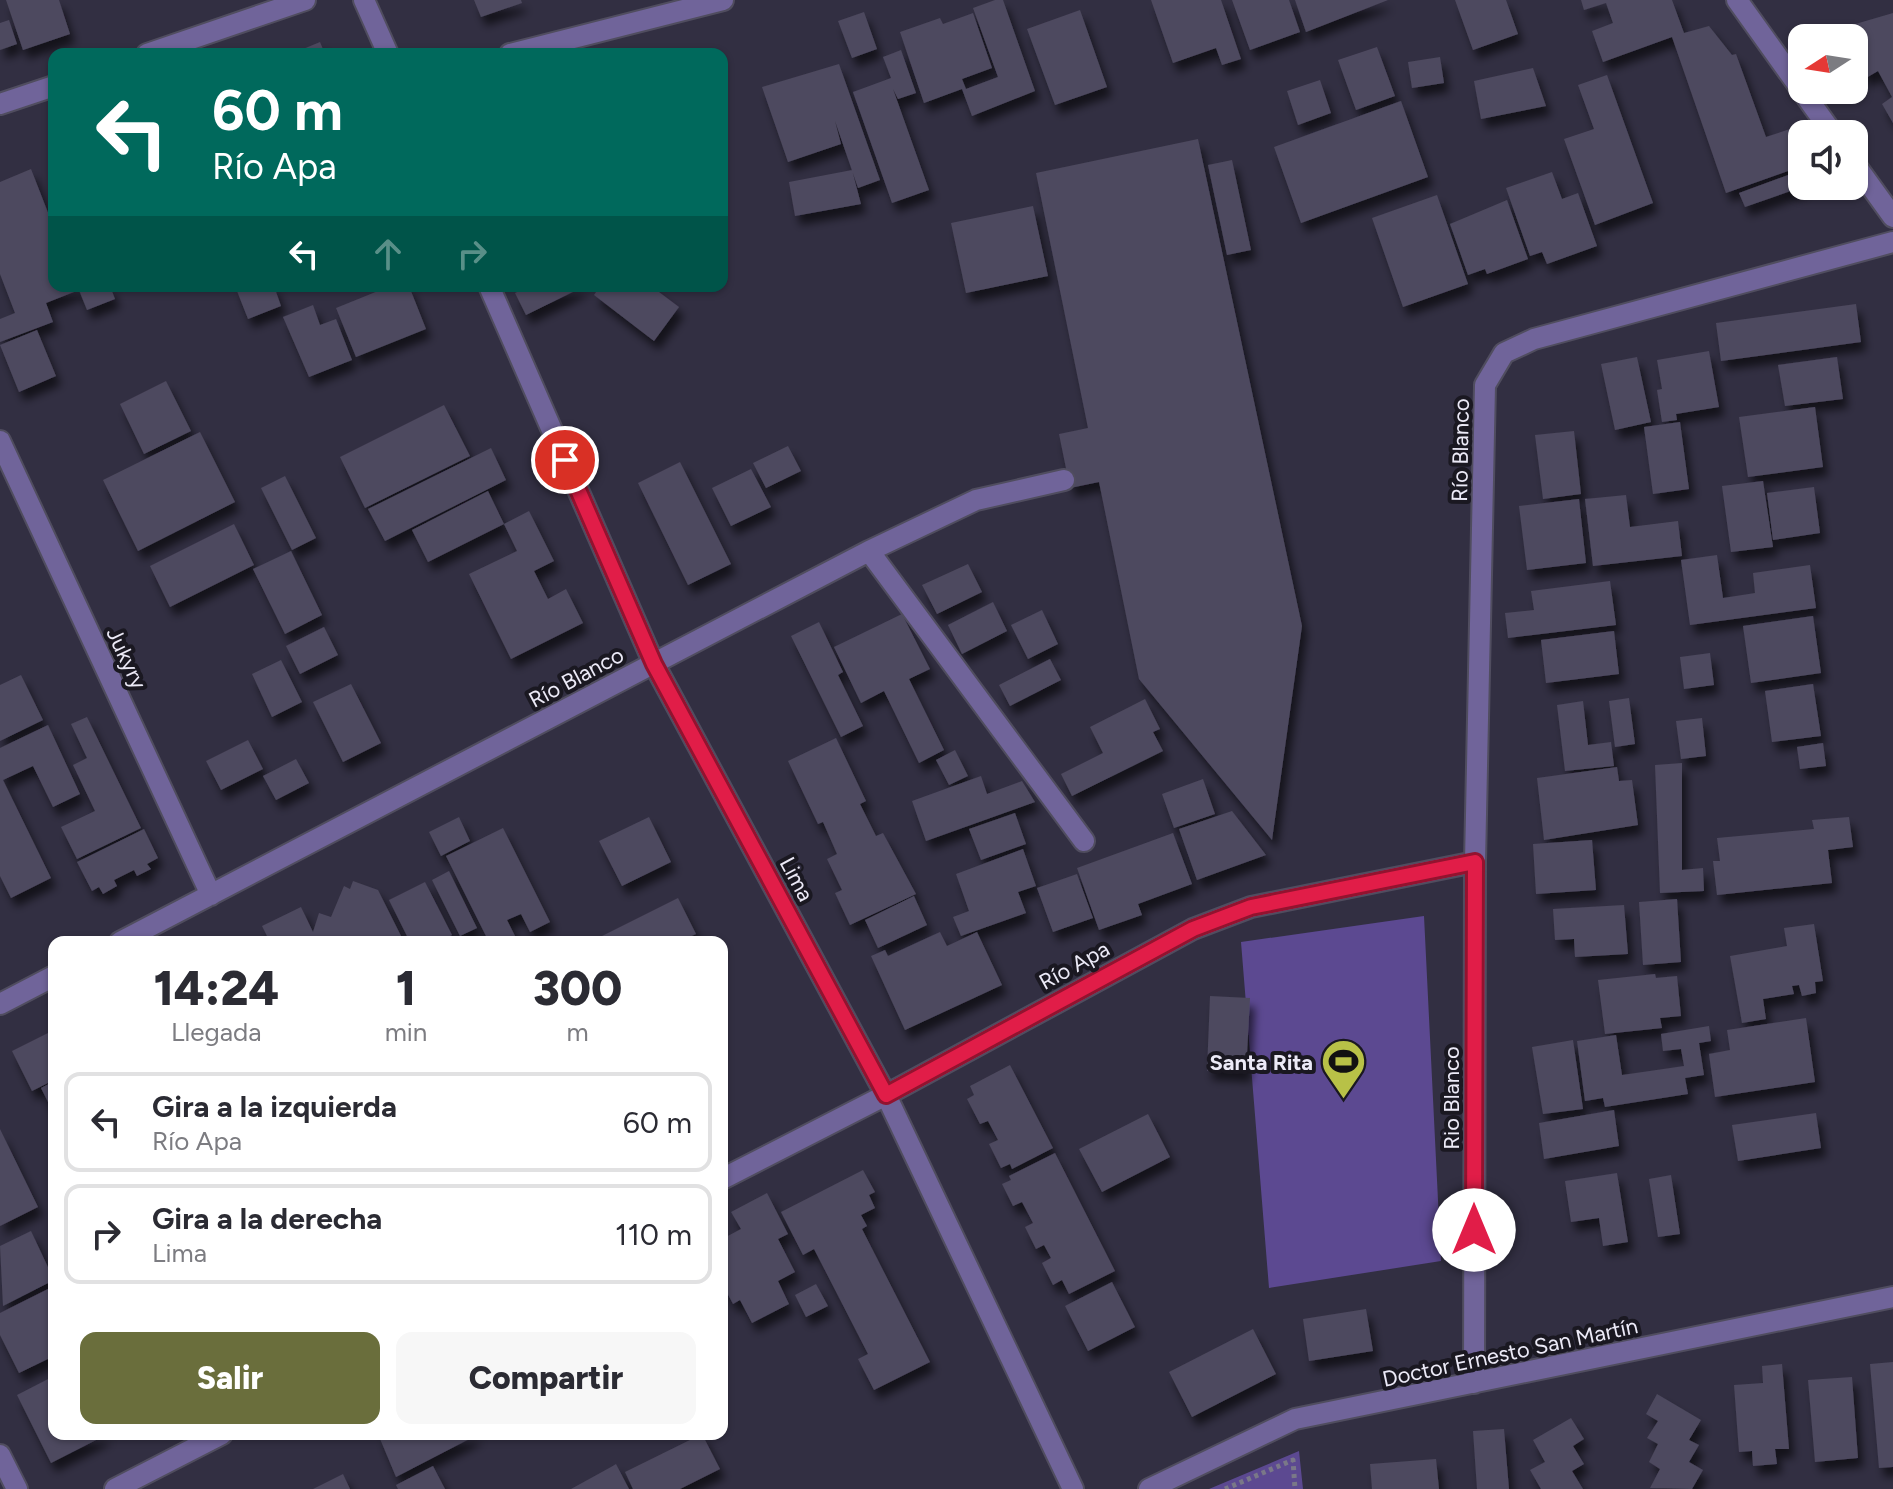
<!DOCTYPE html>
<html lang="es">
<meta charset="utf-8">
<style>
body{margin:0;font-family:Figtree,sans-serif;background:#f7f7f7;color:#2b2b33;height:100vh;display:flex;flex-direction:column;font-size:30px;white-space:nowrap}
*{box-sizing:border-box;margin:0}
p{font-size:26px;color:#7c7c81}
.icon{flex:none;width:44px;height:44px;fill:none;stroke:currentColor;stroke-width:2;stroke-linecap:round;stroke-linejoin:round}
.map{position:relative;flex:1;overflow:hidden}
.drawer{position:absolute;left:48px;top:936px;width:680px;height:504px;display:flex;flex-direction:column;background:#fff;border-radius:16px;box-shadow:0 2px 6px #0004}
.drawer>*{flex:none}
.hud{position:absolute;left:48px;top:48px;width:680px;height:244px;border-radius:16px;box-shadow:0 2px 6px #0004;background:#00695c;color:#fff;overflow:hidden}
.needle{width:52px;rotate:258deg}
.buttons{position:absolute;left:1788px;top:24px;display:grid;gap:16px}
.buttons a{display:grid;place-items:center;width:80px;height:80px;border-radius:16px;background:#fff;box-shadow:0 2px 6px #0004;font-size:40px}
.pin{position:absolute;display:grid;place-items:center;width:68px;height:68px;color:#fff;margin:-34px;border:4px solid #fff;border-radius:50%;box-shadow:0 2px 8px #0007}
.me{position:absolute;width:88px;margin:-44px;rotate:0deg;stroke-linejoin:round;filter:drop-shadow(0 0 6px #0008)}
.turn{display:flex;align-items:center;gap:28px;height:168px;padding:0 32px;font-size:36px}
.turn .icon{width:104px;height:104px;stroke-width:2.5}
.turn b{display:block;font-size:56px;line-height:68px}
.lanes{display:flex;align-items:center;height:76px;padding:0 32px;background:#0003;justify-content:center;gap:40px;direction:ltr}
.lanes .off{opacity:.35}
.eta{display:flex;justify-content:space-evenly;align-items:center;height:136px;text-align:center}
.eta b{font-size:48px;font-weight:800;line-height:56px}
.primary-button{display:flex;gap:16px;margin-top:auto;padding:16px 32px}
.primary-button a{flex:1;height:92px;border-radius:16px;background:#6a6e3c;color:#fff;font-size:32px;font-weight:800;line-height:92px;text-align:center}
.primary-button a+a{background:#f7f7f7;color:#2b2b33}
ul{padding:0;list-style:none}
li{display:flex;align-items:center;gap:24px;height:100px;margin:0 16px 12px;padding:0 16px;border:4px solid #e1e1e2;border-radius:16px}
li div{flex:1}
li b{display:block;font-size:30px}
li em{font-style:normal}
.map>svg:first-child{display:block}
.green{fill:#5c4991}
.building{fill:#4d495e;filter:url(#shadow)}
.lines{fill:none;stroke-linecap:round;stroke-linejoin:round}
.minor-casing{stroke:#504d5f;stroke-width:24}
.path{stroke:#7a7888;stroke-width:5;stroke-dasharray:4 4;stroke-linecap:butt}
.minor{stroke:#70649a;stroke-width:20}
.route-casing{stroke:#92132f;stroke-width:20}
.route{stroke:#e11d48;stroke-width:14}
.labels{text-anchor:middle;stroke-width:8;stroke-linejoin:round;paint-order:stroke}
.street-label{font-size:22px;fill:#eceaf7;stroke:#1a1821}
.poi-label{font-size:22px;font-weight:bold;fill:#eceaf7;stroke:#1a1821;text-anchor:end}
</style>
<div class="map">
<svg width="1893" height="1489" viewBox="0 0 1893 1489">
<defs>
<filter id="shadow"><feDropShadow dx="5" dy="9" stdDeviation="4" flood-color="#0009"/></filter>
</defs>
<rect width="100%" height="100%" fill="#322f42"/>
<path class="green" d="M1424 916 1441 1261 1269 1288 1241 942Z
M1299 1451 1303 1489H1209Z"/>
<path class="building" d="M6 0H59L70 34 23 50Z
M474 0H521L522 3 481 17Z
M995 0H1003L1035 91 972 116 962 89 924 103 900 32 940 18 943 24 973 13 992 68 962 79 966 89 998 77 973 8Z
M1151 0H1221L1241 59 1222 65 1216 48 1173 63Z
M1232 0H1289L1300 32 1250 50Z
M1295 0H1388L1306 32Z
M1455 0H1506L1518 34 1473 50Z
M1581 0H1672L1684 33 1709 26 1732 55 1736 54 1766 137 1796 127 1802 144V166L1726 193 1672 37 1603 62 1592 31 1613 23 1606 3 1584 10Z
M1080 10 1107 87 1055 105 1027 29Z
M864 12 877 49 852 58 838 21Z
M1893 13V123L1882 104 1892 97 1878 71 1866 78 1854 56V43L1860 39 1852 25Z
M9 20 17 44 0 50V23Z
M320 42 325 54H291Z
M1377 47 1395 96 1356 110 1338 60Z
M901 50 916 93 898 99 893 89 929 190 892 203 853 92 891 78 883 57Z
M1440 57 1444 83 1412 88 1408 62Z
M839 64 880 180 858 188 835 121 841 144 788 162 762 87Z
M1533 68 1546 106 1481 119 1474 81Z
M1607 75 1653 203 1595 225 1564 139 1594 129 1578 85Z
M1320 80 1331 113 1298 125 1287 91Z
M1401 101 1428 177 1301 223 1274 147Z
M1198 139 1302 626 1272 840 1139 679 1099 482 1070 488 1059 434 1088 428 1036 173Z
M1232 160 1251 250 1227 255 1208 165Z
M31 169 54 228V286H110L115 299 87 310 79 290 46 303 53 322 0 342V319L15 313 0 274V182Z
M852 170 861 204 795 216 789 182Z
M1802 170V187L1745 207 1739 193Z
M1552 172 1562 199 1578 193 1597 246 1547 264 1542 252 1530 256 1506 188Z
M1437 195 1468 284 1403 307 1372 218Z
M1507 200 1528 259 1487 274 1485 269 1468 275 1450 224Z
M1033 206 1048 276 966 293 951 223Z
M235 286H274L281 306 248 319Z
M376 286H409L426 329 356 357 336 308 378 291Z
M529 286H585L526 315 515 293Z
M600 286H651L679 307 654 341 594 295Z
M1856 304 1861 342 1721 361 1716 323Z
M313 305 320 325 336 319 352 360 309 377 283 317Z
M37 330 56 376 19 392 0 345Z
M1709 351 1719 407 1676 414 1677 420 1662 422 1657 390 1662 389 1657 360Z
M1637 357 1651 422 1615 430 1601 364Z
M1837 357 1843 399 1785 406 1778 365Z
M166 381 191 431 144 454 120 404Z
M444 405 470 456 365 508 340 457Z
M1815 407 1823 467 1748 477 1739 417Z
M1680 422 1689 489 1653 494 1644 427Z
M1574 431 1581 494 1543 499 1535 435Z
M200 432 235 502 138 551 103 480Z
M788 446 801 471 766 488 753 463Z
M491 448 506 480 385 541 368 509Z
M680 462 731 564 688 585 638 483Z
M751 469 771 507 731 526 712 488Z
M285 476 316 538 292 550 261 488Z
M1763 481 1773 547 1731 552 1722 486Z
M1814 487 1820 533 1773 540 1767 493Z
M488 491 504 524 428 562 412 530Z
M1626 495 1630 527 1678 521 1682 556 1593 566 1585 499Z
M1579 499 1586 563 1527 570 1519 506Z
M529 511 554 561 534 571 548 599 566 589 583 623 511 659 469 574 517 551 504 524Z
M234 524 254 565 170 607 150 566Z
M291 551 322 615 285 634 253 569Z
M1717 555 1723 598 1755 593 1753 573 1810 565 1816 608 1690 625 1681 560Z
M968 564 982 592 937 614 922 585Z
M1610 581 1616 625 1508 638 1505 613 1534 610 1531 591Z
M993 602 1007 631 962 654 948 625Z
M1042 610 1058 644 1028 659 1011 625Z
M902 614 930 669 909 679 944 750 919 763 884 691 861 703 834 647Z
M1813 616 1821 673 1751 683 1743 626Z
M819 622 843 672 838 675 863 726 841 737 791 636Z
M324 627 338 655 300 674 286 646Z
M1614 631 1619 674 1546 683 1541 640Z
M1710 653 1714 685 1684 689 1680 657Z
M1050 659 1061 680 1010 706 999 685Z
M281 660 302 702 272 717 252 674Z
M21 675 43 720 0 741V685Z
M351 684 381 743 343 762 313 702Z
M1813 684 1821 736 1772 742 1765 691Z
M1629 698 1635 744 1615 747 1609 701Z
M1145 699 1160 729 1153 732 1163 751 1072 796 1061 774 1103 753 1090 727Z
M1583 701 1588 745 1611 742 1614 766 1565 771 1557 705Z
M87 717 141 828 77 859 61 827 95 811 73 765 87 758 71 724Z
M1702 718 1706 756 1681 759 1676 721Z
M48 725 80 794 53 807 33 766 3 780 51 878 11 898 0 876V748Z
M836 738 866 801 860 804 876 836 883 833 916 894 850 925 835 893 842 890 827 859 837 854 823 822 818 824 788 761Z
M248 740 263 769 221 790 206 761Z
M1823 743 1826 766 1800 769 1797 747Z
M955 750 968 776 949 785 936 760Z
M296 759 309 783 276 800 263 776Z
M1682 763V870L1703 868 1704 891 1660 893 1655 765Z
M1617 767 1619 781 1632 780 1638 825 1544 840 1537 778Z
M981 776 987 794 1022 781 1035 802 926 841 912 801Z
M1203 779 1215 814 1174 828 1162 794Z
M1232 811 1266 855 1197 880 1179 829Z
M1015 813 1026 844 981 860 969 829Z
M459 817 470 841 441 856 429 832Z
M649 817 671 862 622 886 599 841Z
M1849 817 1853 847 1828 850 1832 883 1717 895 1713 861H1720L1717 838 1814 829 1812 820Z
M503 828 550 922 530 932 521 914 507 920 518 942H489L446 856Z
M144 829 158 858 147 864 151 869 137 876 134 870 114 880 117 886 103 894 99 887 92 891 77 862Z
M1173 833 1192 884 1138 904 1142 915 1099 930 1077 868Z
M1592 840 1596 890 1536 894 1533 844Z
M1023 849 1036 886 1018 892 1026 913 961 936 953 917 969 911 956 874Z
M449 871 477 928 460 936 432 880Z
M1077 874 1093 918 1053 932 1037 888Z
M353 881 378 890 404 942 389 937 387 942H310L311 938 303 942H270L262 926 301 907 313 932 319 913 331 917 344 886 350 889Z
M425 882 452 935 439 942H410L389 900Z
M914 896 927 925 878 948 865 920Z
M678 898 696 934 679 942H590Z
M1677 899 1681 962 1643 965 1639 902Z
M1624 905 1628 954 1575 957 1574 939 1555 940 1553 909Z
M1814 924 1823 981 1815 982 1816 993 1802 996 1799 985 1792 986 1794 994 1763 999 1766 1019 1742 1023 1730 956 1787 946 1784 928Z
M940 932 947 946 977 932 1002 985 905 1030 871 956 885 950 888 956Z
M1655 974 1656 978 1677 976 1681 1016 1660 1018 1662 1028 1605 1034 1598 980Z
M1210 996 1250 998 1246 1073 1207 1071Z
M1806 1018 1815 1082 1715 1097 1709 1054 1730 1050 1727 1030Z
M1709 1026 1711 1041 1699 1043 1704 1075 1685 1078 1688 1094 1605 1107 1603 1098 1585 1101 1577 1041 1616 1035 1622 1075 1684 1066 1681 1049 1663 1051 1661 1034Z
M54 1030V1080L32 1091 12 1051Z
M1573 1040 1583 1109 1543 1114 1532 1047Z
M1010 1065 1053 1148 1012 1169 1010 1164 1001 1168 989 1144 998 1140 988 1121 980 1124 967 1099 974 1095 970 1086Z
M54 1081V1114L41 1088Z
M1614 1110 1619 1146 1544 1159 1539 1123Z
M1816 1113 1821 1148 1738 1161 1732 1125Z
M1148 1114 1170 1157 1102 1192 1079 1149Z
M0 1129 38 1207 0 1226Z
M1055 1153 1115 1271 1069 1294 1062 1280 1053 1285 1042 1263 1051 1258 1044 1245 1036 1249 1025 1227 1033 1223 1022 1202 1013 1206 1002 1184 1011 1180 1009 1176Z
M863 1170 875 1192 869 1195 875 1208 861 1215 867 1226 862 1229 930 1362 874 1390 858 1359 868 1354 814 1249 803 1255 781 1212Z
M1617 1173 1628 1242 1603 1246 1599 1218 1571 1222 1565 1181Z
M1671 1175 1680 1234 1658 1237 1649 1179Z
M767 1193 788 1234 778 1239 795 1272 778 1281 789 1304 752 1323 740 1300 733 1304 722 1283V1239L741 1229 731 1212Z
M31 1231 54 1280 3 1306 0 1246Z
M1112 1282 1135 1327 1088 1351 1065 1306Z
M816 1284 828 1306 806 1317 795 1295Z
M54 1286V1356L19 1373 0 1335V1313Z
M1366 1309 1373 1351 1309 1361 1303 1319Z
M1253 1329 1276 1374 1192 1417 1169 1372Z
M1893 1362V1467L1879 1468 1870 1364Z
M1782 1364 1789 1449H1775L1777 1464 1753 1466 1752 1451 1739 1452 1734 1385 1763 1383 1762 1366Z
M54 1376V1434H108L51 1463 17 1395Z
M1852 1377 1858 1458 1815 1462 1808 1380Z
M1657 1394 1701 1420 1689 1440 1699 1445 1689 1462 1703 1470 1692 1489 1650 1488 1660 1469 1649 1462 1658 1444 1647 1438 1658 1421 1646 1414Z
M1571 1418 1584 1439 1573 1446 1584 1464 1572 1471 1583 1489H1541L1530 1470 1545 1462 1533 1440Z
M1504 1429 1509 1489H1477L1473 1431Z
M378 1434H479L396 1477Z
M702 1434 720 1469 680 1489H633L625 1472Z
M1436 1459 1439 1489H1372L1370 1464Z
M616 1464 629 1489H571L611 1467Z
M433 1466 445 1489H398L396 1485Z
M343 1474 350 1489H313Z"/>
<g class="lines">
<defs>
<path id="minor" d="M364 0 388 54
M1737 0 1833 134
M147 54 305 0
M510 54 723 0
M0 104 54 86
M1854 163 1893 217
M489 286 654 664 886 1095 1073 1489
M0 441 211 895
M869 551 1084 841
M120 942 869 551 976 500 1064 480
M0 1004 54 976
M722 1179 886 1095 1193 929 1251 907 1475 862
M1474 1383 1475 862 1485 385 1504 353 1534 339 1893 242
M0 1455 17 1489
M115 1489 222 1434
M1149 1489 1295 1419 1893 1297"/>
</defs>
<use href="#minor" class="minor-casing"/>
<path class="path" d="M1225 1489 1293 1460 1295 1489"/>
<use href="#minor" class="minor"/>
</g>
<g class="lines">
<defs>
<path id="route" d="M565 460 654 664 886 1095 1193 929 1251 907 1475 862 1474 1230"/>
</defs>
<use href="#route" class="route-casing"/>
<use href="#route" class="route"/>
</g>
<defs>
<symbol id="stadium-pin" viewBox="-11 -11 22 30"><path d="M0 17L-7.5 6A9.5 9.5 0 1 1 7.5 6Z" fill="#b8c147" stroke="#1a1821"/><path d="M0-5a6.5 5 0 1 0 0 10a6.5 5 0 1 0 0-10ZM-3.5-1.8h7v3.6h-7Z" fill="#111"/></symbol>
</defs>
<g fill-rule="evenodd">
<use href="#stadium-pin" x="1318" y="1036" width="51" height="69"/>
</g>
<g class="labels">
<g class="street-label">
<text transform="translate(1460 450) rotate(-89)" y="8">Río Blanco</text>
<text transform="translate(127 658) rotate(65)" y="8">Jukyry</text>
<text transform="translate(576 677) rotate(-28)" y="8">Río Blanco</text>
<text transform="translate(797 879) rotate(62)" y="8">Lima</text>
<text transform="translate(1074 965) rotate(-29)" y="8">Río Apa</text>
<text transform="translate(1451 1098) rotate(-90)" y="8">Rio Blanco</text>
<text transform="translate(1510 1352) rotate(-12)" y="8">Doctor Ernesto San Martín</text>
</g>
<g class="poi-label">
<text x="1313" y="1070">Santa Rita</text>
</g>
</g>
</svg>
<div class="buttons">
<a><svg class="needle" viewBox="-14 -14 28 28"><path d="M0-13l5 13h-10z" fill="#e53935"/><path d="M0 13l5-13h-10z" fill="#7c7c81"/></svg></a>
<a><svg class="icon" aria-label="sound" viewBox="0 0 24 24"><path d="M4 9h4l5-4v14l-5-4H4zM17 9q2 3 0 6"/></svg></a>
</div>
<div class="pin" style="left:565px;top:460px;background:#d93025"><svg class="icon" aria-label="arrive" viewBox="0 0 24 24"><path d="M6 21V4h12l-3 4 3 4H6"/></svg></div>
<svg class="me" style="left:1474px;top:1230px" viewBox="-20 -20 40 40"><circle r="19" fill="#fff"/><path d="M0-13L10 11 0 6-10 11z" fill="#e11d48"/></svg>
<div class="hud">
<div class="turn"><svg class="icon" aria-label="left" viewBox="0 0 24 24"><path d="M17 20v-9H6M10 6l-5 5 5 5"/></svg><div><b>60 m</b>Río Apa</div></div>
<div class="lanes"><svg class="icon" aria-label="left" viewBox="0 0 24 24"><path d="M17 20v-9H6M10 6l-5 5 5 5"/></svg><svg class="icon off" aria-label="ahead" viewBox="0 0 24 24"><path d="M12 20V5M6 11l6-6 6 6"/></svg><svg class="icon off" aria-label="right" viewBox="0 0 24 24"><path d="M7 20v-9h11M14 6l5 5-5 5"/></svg></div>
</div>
<section class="drawer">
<div class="eta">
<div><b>14:24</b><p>Llegada</p></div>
<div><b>1</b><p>min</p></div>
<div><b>300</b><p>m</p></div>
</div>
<ul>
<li><svg class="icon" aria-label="left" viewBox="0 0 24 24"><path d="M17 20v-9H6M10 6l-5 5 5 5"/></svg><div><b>Gira a la izquierda</b><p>Río Apa</p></div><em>60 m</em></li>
<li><svg class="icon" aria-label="right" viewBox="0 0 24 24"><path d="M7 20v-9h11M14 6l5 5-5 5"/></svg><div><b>Gira a la derecha</b><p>Lima</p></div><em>110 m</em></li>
</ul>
<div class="primary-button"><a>Salir</a><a>Compartir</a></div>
</section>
</div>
